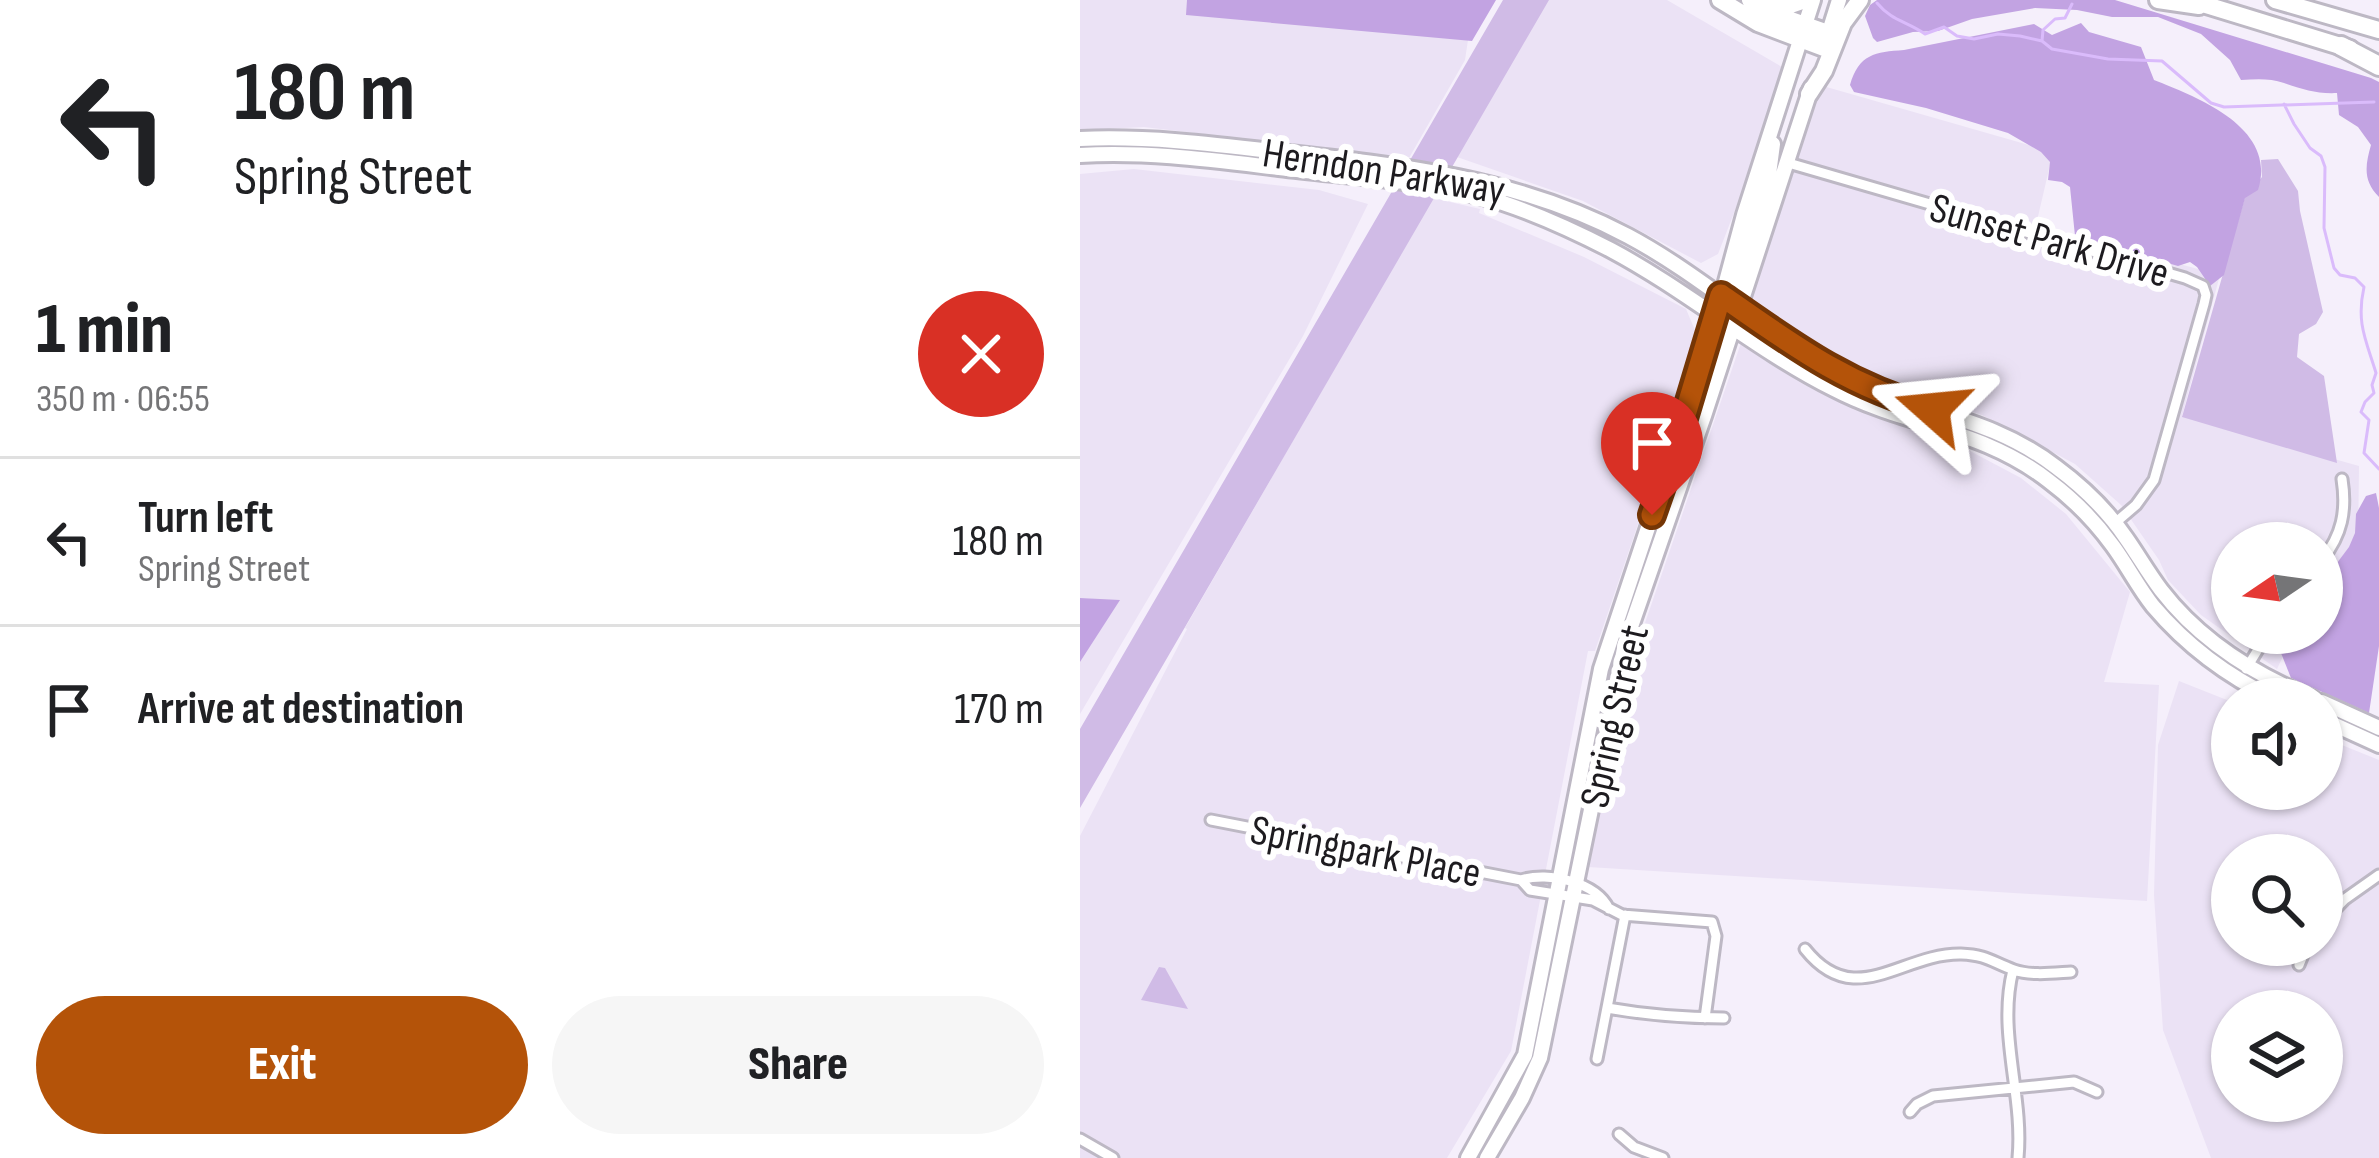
<!DOCTYPE html>
<meta charset="utf-8">
<style>
body{margin:0;font-family:"Sofia Sans Condensed",sans-serif;background:#f6f6f6;color:#202124;height:100vh;display:flex;flex-direction:column;font-size:45px;white-space:nowrap}
*{box-sizing:border-box;margin:0}
p{font-size:39px;color:#757577}
.icon{flex:none;width:66px;height:66px;fill:none;stroke:currentColor;stroke-width:2;stroke-linecap:round;stroke-linejoin:round}
.map{position:relative;flex:1;overflow:hidden}
.side{display:flex;flex-direction:column;background:#fff;width:1080px}
.side>*{flex:none}
.guide{background:#fff;color:#202124;overflow:hidden}
.needle{width:78px;rotate:257deg}
.controls{position:absolute;left:1131px;top:522px;display:grid;gap:24px}
.controls a{display:grid;place-items:center;width:132px;height:132px;border-radius:50%;background:#fff;box-shadow:0 3px 9px #0004;font-size:60px}
.pin{position:absolute;display:grid;place-items:center;width:102px;height:102px;color:#fff;margin:-123px -51px;border-radius:50% 50% 50% 0;rotate:-45deg;box-shadow:0 0 12px #0007}
.pin .icon{rotate:45deg}
.me{position:absolute;width:132px;margin:-66px;rotate:288deg;stroke-linejoin:round;filter:drop-shadow(0 0 9px #0008)}
.turn{display:flex;align-items:center;gap:42px;height:252px;padding:0 36px;font-size:54px}
.turn .icon{width:156px;height:156px;stroke-width:2.5}
.turn b{display:block;font-size:84px;line-height:102px}
.round{display:grid;place-items:center;flex:none;width:126px;height:126px;border-radius:63px;background:#f6f6f6}
.summary{display:flex;align-items:center;justify-content:space-between;height:204px;padding:0 36px}
h1{font-size:72px;font-weight:800;line-height:90px}
.cta{display:flex;gap:24px;margin-top:auto;padding:24px 36px}
.cta a{flex:1;height:138px;border-radius:72px;background:#b45309;color:#fff;font-size:48px;font-weight:800;line-height:138px;text-align:center}
.cta a+a{background:#f6f6f6;color:#202124}
ul{padding:0;list-style:none}
li{display:flex;align-items:center;gap:36px;height:168px;padding:0 36px;border-top:3px solid #e0e0e0}
li div{flex:1}
li b{display:block;font-size:45px}
li em{font-style:normal}
main{display:flex;flex:1;min-height:0}
.map>svg:first-child{display:block}
.built{fill:#ebe2f5;fill-rule:evenodd}
.green{fill:#d0bbe6}
.forest{fill:#c2a3e2}
.lines{fill:none;stroke-linecap:round;stroke-linejoin:round}
.stream{stroke:#dabbfb;stroke-width:3}
.minor-casing{stroke:#bdb8c4;stroke-width:15}
.secondary-casing{stroke:#bdb8c4;stroke-width:20}
.trunk-casing{stroke:#bdb8c4;stroke-width:22}
.motorway-casing{stroke:#bdb8c4;stroke-width:24}
.minor{stroke:#fff;stroke-width:9}
.secondary{stroke:#fff;stroke-width:14}
.trunk{stroke:#fff;stroke-width:16}
.motorway{stroke:#fff;stroke-width:18}
.route-casing{stroke:#753606;stroke-width:30}
.route{stroke:#b45309;stroke-width:21}
.labels{text-anchor:middle;stroke-width:12;stroke-linejoin:round;paint-order:stroke}
.street-label{font-size:42px;fill:#1d1b1f;stroke:#fff}
</style>
<main>
<section class="side">
<div class="guide">
<div class="turn"><svg class="icon" aria-label="left" viewBox="0 0 24 24"><path d="M17 20v-9H6M10 6l-5 5 5 5"/></svg><div><b>180 m</b>Spring Street</div></div>
</div>
<div class="summary"><div><h1>1 min</h1><p>350 m · 06:55</p></div><a class="round" style="background:#d93025;color:#fff"><svg class="icon" aria-label="close" viewBox="0 0 24 24"><path d="M6 6l12 12M18 6L6 18"/></svg></a></div>
<ul>
<li><svg class="icon" aria-label="left" viewBox="0 0 24 24"><path d="M17 20v-9H6M10 6l-5 5 5 5"/></svg><div><b>Turn left</b><p>Spring Street</p></div><em>180 m</em></li>
<li><svg class="icon" aria-label="arrive" viewBox="0 0 24 24"><path d="M6 21V4h12l-3 4 3 4H6"/></svg><div><b>Arrive at destination</b></div><em>170 m</em></li>
</ul>
<div class="cta"><a>Exit</a><a>Share</a></div>
</section>
<div class="map">
<svg width="1299" height="1158" viewBox="0 0 1299 1158">
<rect width="100%" height="100%" fill="#f5effb"/>
<path class="built" d="M0 0H150L391 20 385 60 329 158 64 127 0 130Z
M468 0H587L702 67 678 151 638 254 621 263 503 201 377 157Z
M743 86 973 152 956 225 1140 275 1102 416 1279 466 1278 547 1242 593V543H1152V633H1214L1197 669 1121 615 1088 580 1079 560 1041 505 995 464 902 415 820 389 796 377 754 355 672 298 735 96Z
M54 169 239 190 288 204 223 336 0 714V662L39 601 0 598V174Z
M353 198 400 209 399 213 504 257 606 309 617 335 615 356 515 651H508L431 1051 367 1158H0V836L107 629 105 628Z
M663 337 771 406 890 451 941 478 986 514 1050 592 1024 682 1079 685 1067 901 508 867 540 696Z
M1099 681 1152 702V789H1242V737L1299 760V1158H1131L1083 1030 1074 895 1078 745ZM1152 855H1242V945H1152ZM1152 1011H1242V1101H1152Z"/>
<path class="green" d="M423 0H469L0 808V729Z
M1198 159 1218 191 1220 211 1243 312 1236 324 1219 334 1217 357 1244 376 1257 463 1102 417 1165 197 1182 177 1181 160Z
M79 967 85 968 108 1009 61 1000Z"/>
<path class="forest" d="M107 0H416L392 41 106 15Z
M797 0H1035L1291 78 1299 82V197C1283 181 1285 166 1291 145L1278 127 1259 115 1257 93C1236 94 1223 89 1204 83 1190 78 1176 79 1161 80L1150 60 1121 34 1078 17H1032L997 10 955 8 892 19 858 31 833 32 797 42 793 38 785 16 790 5Z
M1001 23 1009 32 1061 47 1074 80C1119 98 1198 128 1178 190L1165 198 1144 275 1130 286 1117 267 1110 262 1098 266 995 236 990 187 982 182 968 180 970 162 961 152 928 133 846 108 774 92 770 85C779 54 795 52 824 50L954 24 972 35Z
M1296 493 1299 508V646L1289 713 1211 678 1197 643 1200 633H1242V583L1269 547 1275 533 1276 514 1286 496Z
M0 598 40 600 0 662Z"/>
<g class="lines">
<path class="stream" d="M797 3C812 21 826 21 845 34L864 27 877 36 894 39 918 34 940 36 962 41 972 49 1028 59 1082 61 1131 103 1144 107 1294 102
M962 41 963 30 975 19 985 18 992 4
M1204 104 1214 124 1230 148 1241 156 1245 167 1244 228 1254 268 1260 275 1275 278 1284 287C1276 323 1286 340 1296 373L1292 385 1294 393 1285 402 1281 412 1289 420 1284 453 1299 469"/>
<defs>
<path id="minor" d="M705 162 1105 278 1123 286 1126 295 1124 304 1074 480 1056 505 1035 523
M1242 560C1262 535 1267 511 1262 479
M1166 669 1188 633
M131 820 441 880C468 871 516 882 529 909
M441 880 450 890 513 900 542 915 632 922 636 936 625 1018
M1242 923 1265 899 1299 875
M725 949C775 1012 821 953 881 954 907 955 912 962 934 970 951 976 974 973 991 972
M1219 965 1227 945
M933 970C917 1033 944 1095 938 1158
M527 1008C567 1015 604 1018 644 1018
M517 1059 545 915
M830 1112 837 1104 853 1096 994 1082 1017 1092
M539 1134 554 1147 583 1158
M0 1139 33 1158"/>
<path id="secondary" d="M747 38 759 0
M0 139C67 136 132 144 199 152 320 165 439 178 548 236 623 276 686 336 761 375 834 413 907 414 976 467 1003 487 1027 510 1046 538 1058 555 1068 573 1081 590 1121 642 1175 675 1234 699
M0 155C67 151 132 160 199 168 273 177 351 180 423 203 459 215 496 232 531 250 608 291 676 350 754 389 827 427 901 428 969 481 993 499 1015 521 1033 546 1047 565 1058 587 1073 606 1106 645 1149 677 1195 699
M649 308 689 174 693 144
M1242 702 1299 728
M1242 719 1299 745
M388 1158 445 1055 521 669 630 341 664 215 733 0
M407 1158 442 1098 460 1058 545 644 624 416 731 88"/>
<path id="trunk" d="M640 0 678 23 744 48
M670 0 694 14 748 33
M1078 0 1119 6
M1110 0 1270 49
M1195 0 1299 30
M685 5 705 7 725 0
M729 94 744 71 763 23 780 0"/>
<path id="motorway" d="M1261 46 1299 66"/>
</defs>
<use href="#minor" class="minor-casing"/>
<use href="#secondary" class="secondary-casing"/>
<use href="#trunk" class="trunk-casing"/>
<use href="#motorway" class="motorway-casing"/>
<use href="#minor" class="minor"/>
<use href="#secondary" class="secondary"/>
<use href="#trunk" class="trunk"/>
<use href="#motorway" class="motorway"/>
</g>
<g class="lines">
<defs>
<path id="route" d="M572 515 592 458 641 295C711 344 769 387 852 409"/>
</defs>
<use href="#route" class="route-casing"/>
<use href="#route" class="route"/>
</g>
<g class="labels">
<g class="street-label">
<text transform="translate(304 170) rotate(9)" y="15">Herndon Parkway</text>
<text transform="translate(970 239) rotate(16)" y="15">Sunset Park Drive</text>
<text transform="translate(533 716) rotate(-77)" y="15">Spring Street</text>
<text transform="translate(286 850) rotate(11)" y="15">Springpark Place</text>
</g>
</g>
</svg>
<div class="controls">
<a><svg class="needle" viewBox="-14 -14 28 28"><path d="M0-13l5 13h-10z" fill="#e53935"/><path d="M0 13l5-13h-10z" fill="#757577"/></svg></a>
<a><svg class="icon" aria-label="sound" viewBox="0 0 24 24"><path d="M4 9h4l5-4v14l-5-4H4zM17 9q2 3 0 6"/></svg></a>
<a><svg class="icon" aria-label="search" viewBox="0 0 24 24"><circle cx="10" cy="10" r="6"/><path d="M15 15l6 6"/></svg></a>
<a><svg class="icon" aria-label="layers" viewBox="0 0 24 24"><path d="M12 4l9 5-9 5-9-5zM3 14l9 5 9-5"/></svg></a>
</div>
<div class="pin" style="left:572px;top:515px;background:#d93025"><svg class="icon" aria-label="arrive" viewBox="0 0 24 24"><path d="M6 21V4h12l-3 4 3 4H6"/></svg></div>
<svg class="me" style="left:852px;top:409px" viewBox="-20 -20 40 40"><path d="M0-17L14 15 0 8-14 15z" fill="#b45309" stroke="#fff" stroke-width="4"/></svg>
</div>
</main>
